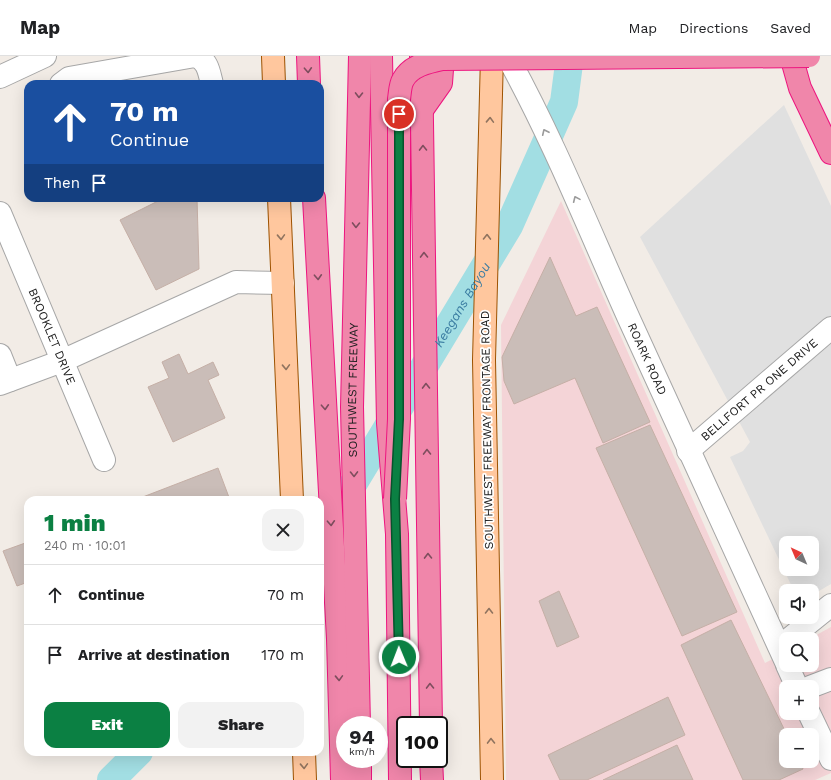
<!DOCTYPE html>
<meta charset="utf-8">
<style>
body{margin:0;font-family:"Work Sans",sans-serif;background:#f2f2f2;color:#202124;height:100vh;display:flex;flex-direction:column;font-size:15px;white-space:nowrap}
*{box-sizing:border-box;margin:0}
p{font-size:13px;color:#757577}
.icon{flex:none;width:22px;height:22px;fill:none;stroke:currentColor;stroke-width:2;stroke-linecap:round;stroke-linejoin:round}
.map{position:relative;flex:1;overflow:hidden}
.panel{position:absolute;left:24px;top:440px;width:300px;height:260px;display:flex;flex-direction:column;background:#fff;border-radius:12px;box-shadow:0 4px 16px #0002}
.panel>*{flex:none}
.guide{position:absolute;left:24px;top:24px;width:300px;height:122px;border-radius:12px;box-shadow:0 4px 16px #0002;background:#1a4fa0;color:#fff;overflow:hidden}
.needle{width:26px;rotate:316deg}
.tools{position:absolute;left:779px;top:480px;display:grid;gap:8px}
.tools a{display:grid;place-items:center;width:40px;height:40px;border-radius:8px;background:#fff;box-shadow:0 4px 16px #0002;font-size:20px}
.speed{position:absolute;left:336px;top:660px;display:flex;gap:8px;font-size:20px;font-weight:700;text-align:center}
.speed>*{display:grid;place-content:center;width:52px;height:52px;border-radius:50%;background:#fff;box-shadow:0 4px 16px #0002;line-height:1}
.speed small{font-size:10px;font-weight:400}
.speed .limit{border:2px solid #111;border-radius:6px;background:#fff;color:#111}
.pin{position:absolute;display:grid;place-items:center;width:34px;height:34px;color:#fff;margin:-17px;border:2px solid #fff;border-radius:50%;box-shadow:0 1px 4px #0007}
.me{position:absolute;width:44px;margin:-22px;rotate:359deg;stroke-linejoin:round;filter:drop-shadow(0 0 3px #0008)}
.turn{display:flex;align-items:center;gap:14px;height:84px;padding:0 20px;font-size:18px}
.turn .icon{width:52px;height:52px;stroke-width:2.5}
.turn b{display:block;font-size:28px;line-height:34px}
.then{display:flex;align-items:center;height:38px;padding:0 20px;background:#0003;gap:8px;font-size:15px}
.round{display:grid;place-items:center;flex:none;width:42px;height:42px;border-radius:12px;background:#f2f2f2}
.head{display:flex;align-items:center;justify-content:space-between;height:68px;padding:0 20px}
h1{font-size:24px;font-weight:800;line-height:30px;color:#0b8043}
.cta{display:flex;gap:8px;margin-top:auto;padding:8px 20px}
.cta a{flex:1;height:46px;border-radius:12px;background:#0b8043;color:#fff;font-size:16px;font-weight:800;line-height:46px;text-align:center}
.cta a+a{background:#f2f2f2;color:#202124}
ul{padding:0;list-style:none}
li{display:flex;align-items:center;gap:12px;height:60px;padding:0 20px;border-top:1px solid #e0e0e0}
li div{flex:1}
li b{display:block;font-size:15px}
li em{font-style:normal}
header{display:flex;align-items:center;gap:24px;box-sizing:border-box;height:56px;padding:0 20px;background:#fff;border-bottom:1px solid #e0e0e0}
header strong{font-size:19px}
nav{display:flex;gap:22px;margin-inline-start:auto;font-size:14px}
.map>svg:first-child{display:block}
.commercial{fill:#f4d4d7;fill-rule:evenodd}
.parking{fill:#e0e0e0;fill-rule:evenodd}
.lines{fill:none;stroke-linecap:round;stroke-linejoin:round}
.river{stroke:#a2dee3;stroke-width:28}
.building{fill:#cabdb8;stroke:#c5afa6}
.minor-casing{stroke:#a7a7a7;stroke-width:24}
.major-casing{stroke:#9d5200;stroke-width:24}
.highway-casing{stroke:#ed157f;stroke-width:24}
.minor{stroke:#fff;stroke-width:22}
.major{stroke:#ffc79e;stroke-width:22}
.highway{stroke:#f086aa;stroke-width:22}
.highway-bridge-casing{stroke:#ed157f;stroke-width:24;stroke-linecap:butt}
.highway-bridge{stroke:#f086aa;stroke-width:22}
.oneway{stroke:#7e4e5e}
.oneway2{stroke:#90745f}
.oneway3{stroke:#9b9b9b}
.route-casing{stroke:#07532c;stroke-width:10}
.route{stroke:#0b8043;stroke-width:7}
.labels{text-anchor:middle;stroke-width:3.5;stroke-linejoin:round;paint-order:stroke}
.street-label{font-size:12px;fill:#202020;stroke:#fff}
.water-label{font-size:13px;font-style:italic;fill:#3b7da2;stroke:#fff}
</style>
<header>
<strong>Map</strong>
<nav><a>Map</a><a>Directions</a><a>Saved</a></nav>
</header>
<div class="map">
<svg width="831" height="724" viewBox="0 0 831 724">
<rect width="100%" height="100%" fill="#f2ece6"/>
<path class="commercial" d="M561 145 765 607 786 596V609H812V583H809L831 571V717L815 724H506L501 269ZM786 631H812V657H786ZM786 679H812V705H786Z"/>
<path class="parking" d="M784 49 831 150V528L812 539V535H794L730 401 743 395 750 386 640 181ZM786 487H812V513H786Z"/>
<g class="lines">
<g class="river">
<path id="s1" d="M320 483 509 170 564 46 570 0"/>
<path d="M111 724 139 696"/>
</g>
</g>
<path class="building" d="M164 142H197L199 213 156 234 120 164Z
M550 201 576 260 597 251 650 366 603 387 575 322 514 348 504 325 502 301Z
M179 298 188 318 213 306 219 319 208 324 225 362 173 386 148 331 169 322 162 306Z
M650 369 737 556 682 580 596 392Z
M218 412 230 444H135Z
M28 486V526L17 530 3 495Z
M559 535 579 581 557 591 539 545Z
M731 564 787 679 786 705H800L803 713 779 724H743L681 589Z
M668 641 685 679 587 724H560L548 699Z
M677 689 693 724H603Z"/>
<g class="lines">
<defs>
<g id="minor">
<path id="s2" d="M507 0C554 85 590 176 630 265 681 379 735 492 786 606"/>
<path d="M0 21 45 0"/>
<path d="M61 28 69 22 195 0C208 4 209 16 212 28"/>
<path id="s3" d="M0 157 104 404"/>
<path d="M0 299 10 324"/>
<path d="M0 328 62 305 236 226 283 227"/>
<path id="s4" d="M688 395 831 272"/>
<path d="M789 583 831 549"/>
<path d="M787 609 797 631"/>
<path d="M810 631 831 623"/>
<path d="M809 657 831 703"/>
</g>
<path id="major" d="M273 0 274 28
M279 142 292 444
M304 696 305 724
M492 724 484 304 492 0"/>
<g id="highway">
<path d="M308 0 309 28"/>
<path d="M381 0 388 367 397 478 400 724"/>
<path d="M421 0 431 669"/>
<path d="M791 0 800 32 831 97"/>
<path d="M422 54 441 27 443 0"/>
<path d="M314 142 338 583 342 724"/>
<path id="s5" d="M359 669 352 351 360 0"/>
<path d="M360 703V724"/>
<path d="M431 703 432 724"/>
</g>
</defs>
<use href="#minor" class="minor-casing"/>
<use href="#major" class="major-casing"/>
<use href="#highway" class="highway-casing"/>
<use href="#minor" class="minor"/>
<use href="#major" class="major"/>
<use href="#highway" class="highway"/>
<defs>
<path id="highway-bridge" d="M395 443 399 363V43C400 37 400 29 403 24 410 10 428 6 442 3L809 0"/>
</defs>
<use href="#highway-bridge" class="highway-bridge-casing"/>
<use href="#highway-bridge" class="highway-bridge"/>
</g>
<defs><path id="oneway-chevron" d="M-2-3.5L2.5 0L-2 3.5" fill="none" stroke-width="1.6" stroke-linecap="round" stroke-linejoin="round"/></defs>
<g class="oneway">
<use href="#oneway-chevron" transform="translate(308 14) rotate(87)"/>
<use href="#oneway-chevron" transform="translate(359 39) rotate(91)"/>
<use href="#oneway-chevron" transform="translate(423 92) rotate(-91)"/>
<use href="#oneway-chevron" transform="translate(356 169) rotate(91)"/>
<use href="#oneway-chevron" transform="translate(424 199) rotate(-91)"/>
<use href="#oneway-chevron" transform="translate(318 221) rotate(87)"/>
<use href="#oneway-chevron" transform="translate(426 330) rotate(-91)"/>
<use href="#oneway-chevron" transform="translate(325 351) rotate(87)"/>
<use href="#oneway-chevron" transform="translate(427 396) rotate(-91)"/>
<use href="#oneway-chevron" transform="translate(354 418) rotate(89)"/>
<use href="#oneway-chevron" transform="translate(331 467) rotate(87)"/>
<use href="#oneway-chevron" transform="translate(428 500) rotate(-91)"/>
<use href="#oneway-chevron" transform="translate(339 622) rotate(88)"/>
<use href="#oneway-chevron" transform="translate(430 630) rotate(-91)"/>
</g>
<g class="oneway2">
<use href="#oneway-chevron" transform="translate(490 64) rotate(-88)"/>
<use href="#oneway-chevron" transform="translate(281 181) rotate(88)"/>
<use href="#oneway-chevron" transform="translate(487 181) rotate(-89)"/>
<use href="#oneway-chevron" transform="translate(286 311) rotate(88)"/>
<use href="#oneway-chevron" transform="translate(489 555) rotate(-90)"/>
<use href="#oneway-chevron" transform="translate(491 685) rotate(-91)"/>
<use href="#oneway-chevron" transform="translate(304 710) rotate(88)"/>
</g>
<g class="oneway3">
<use href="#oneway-chevron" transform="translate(545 76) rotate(-115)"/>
<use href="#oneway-chevron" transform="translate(576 143) rotate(-114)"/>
</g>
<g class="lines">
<defs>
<path id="route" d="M399 601 395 443 399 363V58"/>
</defs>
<use href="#route" class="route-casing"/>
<use href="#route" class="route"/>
</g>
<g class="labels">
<g class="street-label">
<text dy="4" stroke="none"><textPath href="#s3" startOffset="134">BROOKLET DRIVE</textPath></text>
<text dy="4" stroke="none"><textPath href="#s2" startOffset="334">ROARK ROAD</textPath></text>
<text dy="4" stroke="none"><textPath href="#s5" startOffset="335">SOUTHWEST FREEWAY</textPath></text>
<text dy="4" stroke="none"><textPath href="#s4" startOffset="94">BELLFORT PR ONE DRIVE</textPath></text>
<text transform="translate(487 374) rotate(-91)" y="4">SOUTHWEST FREEWAY FRONTAGE ROAD</text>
</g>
<g class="water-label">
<text dy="5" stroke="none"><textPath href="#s1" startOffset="274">Keegans Bayou</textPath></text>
</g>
</g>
</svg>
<div class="tools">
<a><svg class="needle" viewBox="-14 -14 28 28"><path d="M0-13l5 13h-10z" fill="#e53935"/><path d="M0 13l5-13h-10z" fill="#757577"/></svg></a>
<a><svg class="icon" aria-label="sound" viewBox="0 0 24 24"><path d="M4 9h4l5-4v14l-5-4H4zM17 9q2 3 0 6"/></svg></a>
<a><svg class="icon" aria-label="search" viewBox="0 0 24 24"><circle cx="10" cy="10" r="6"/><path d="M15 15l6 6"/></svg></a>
<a>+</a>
<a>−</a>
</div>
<div class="speed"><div>94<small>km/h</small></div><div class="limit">100</div></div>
<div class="pin" style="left:399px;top:58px;background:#d93025"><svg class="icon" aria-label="arrive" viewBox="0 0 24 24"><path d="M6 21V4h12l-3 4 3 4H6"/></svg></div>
<svg class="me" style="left:399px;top:601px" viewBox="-20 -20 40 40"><circle r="17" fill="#0b8043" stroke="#fff" stroke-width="3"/><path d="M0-11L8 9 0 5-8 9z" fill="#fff"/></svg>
<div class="guide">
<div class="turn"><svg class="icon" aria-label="ahead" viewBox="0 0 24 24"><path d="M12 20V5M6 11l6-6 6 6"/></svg><div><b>70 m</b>Continue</div></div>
<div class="then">Then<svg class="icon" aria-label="arrive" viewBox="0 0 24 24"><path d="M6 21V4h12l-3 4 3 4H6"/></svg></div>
</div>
<section class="panel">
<div class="head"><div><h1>1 min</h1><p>240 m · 10:01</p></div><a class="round"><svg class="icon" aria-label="close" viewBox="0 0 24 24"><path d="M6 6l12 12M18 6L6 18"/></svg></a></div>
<ul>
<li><svg class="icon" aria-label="ahead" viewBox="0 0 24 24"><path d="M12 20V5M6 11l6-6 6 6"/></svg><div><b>Continue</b></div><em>70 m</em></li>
<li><svg class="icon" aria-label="arrive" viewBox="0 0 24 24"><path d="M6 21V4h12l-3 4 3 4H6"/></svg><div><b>Arrive at destination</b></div><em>170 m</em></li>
</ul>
<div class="cta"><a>Exit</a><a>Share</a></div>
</section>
</div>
